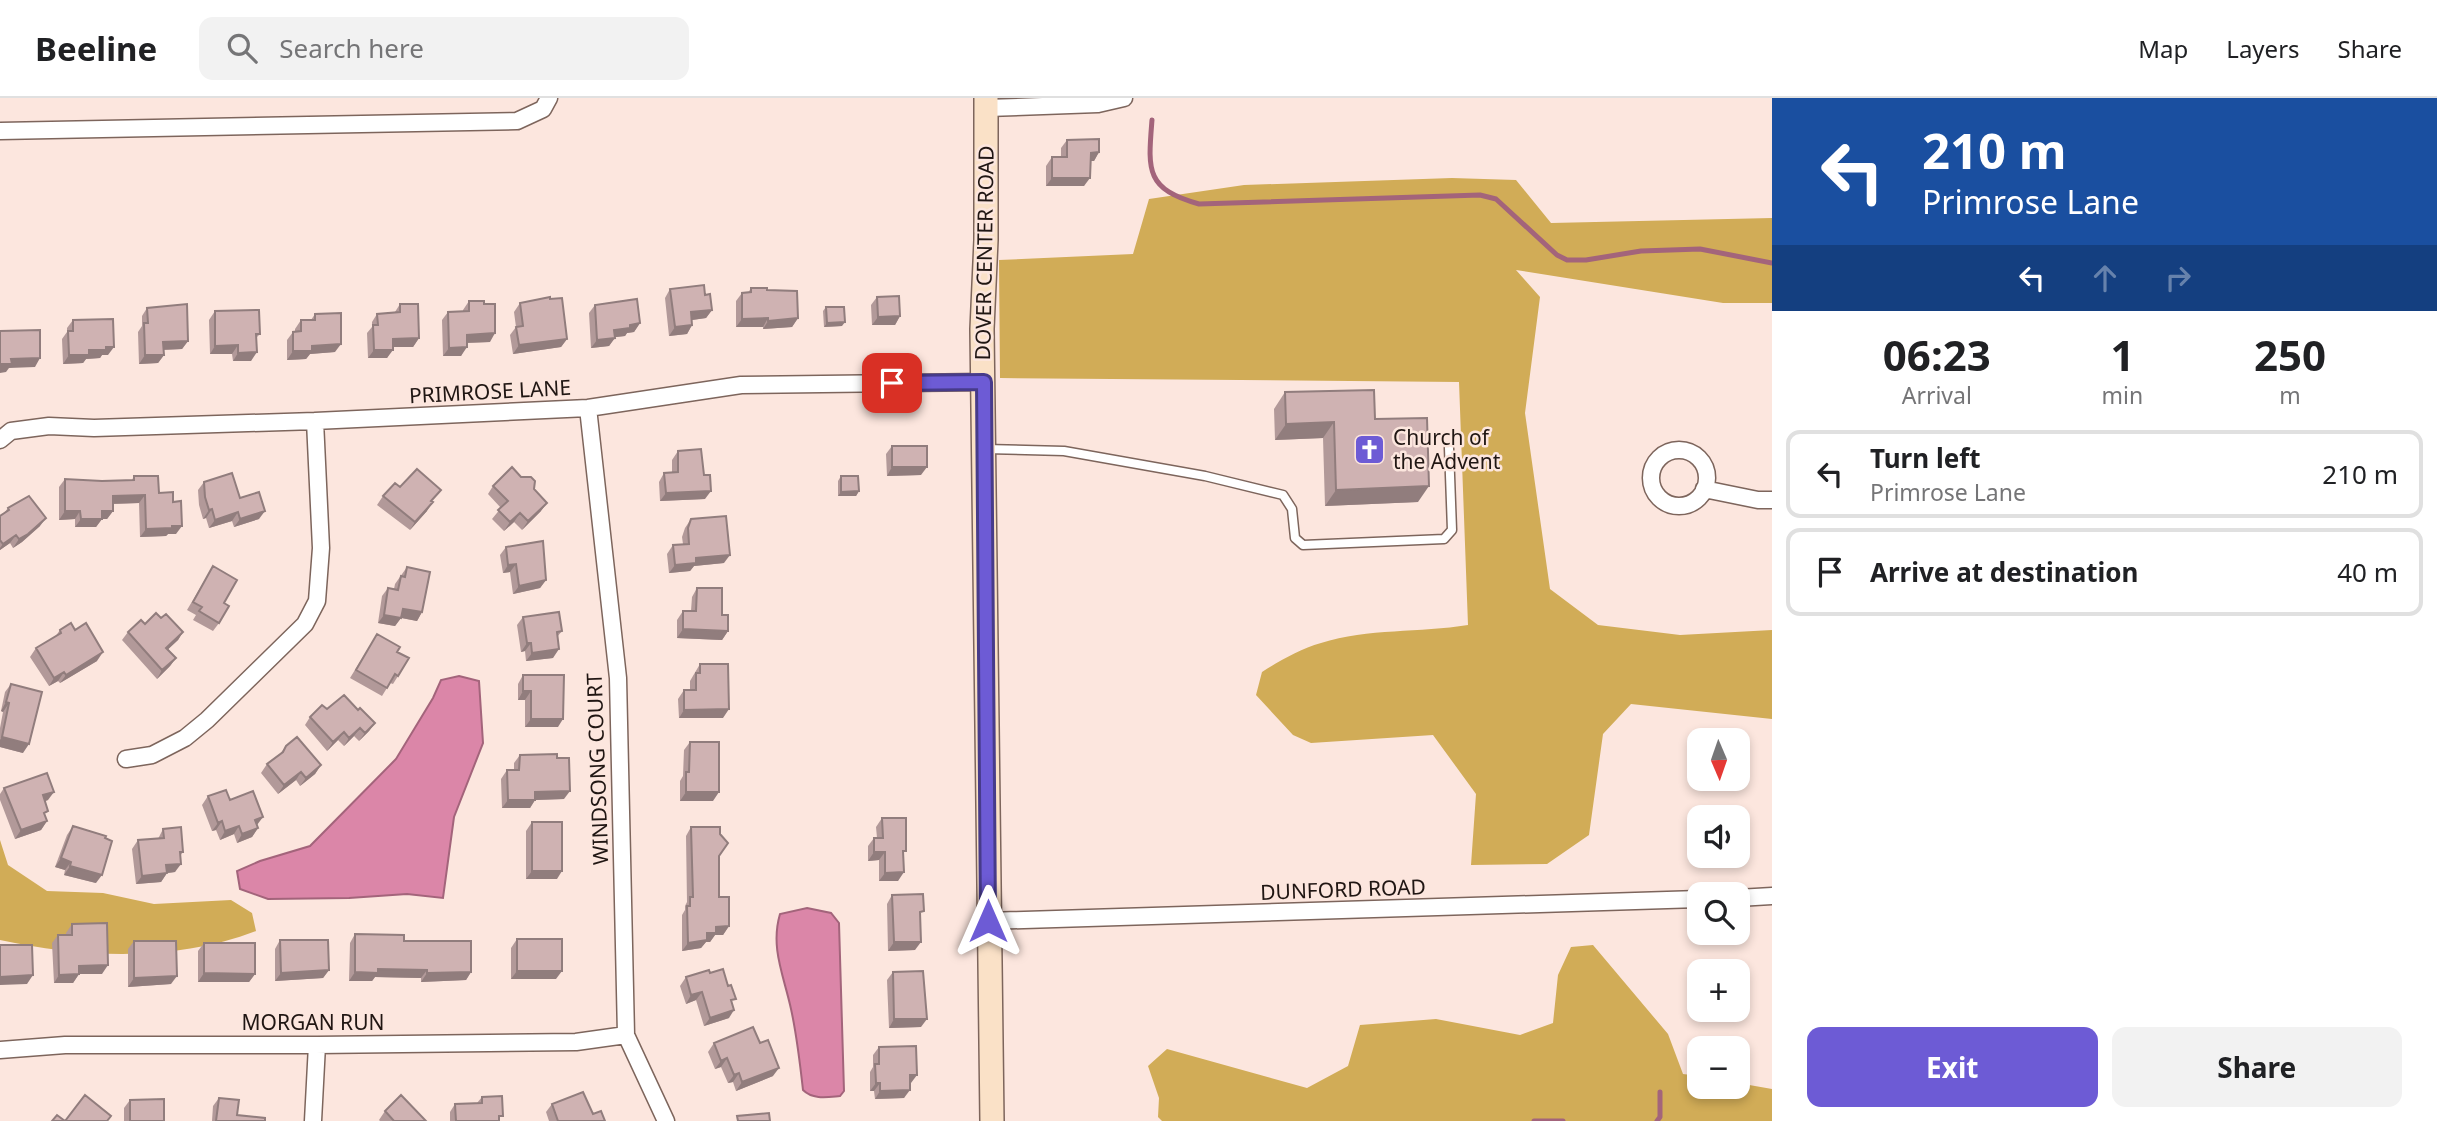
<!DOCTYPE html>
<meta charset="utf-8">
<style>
body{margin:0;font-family:"Noto Sans",sans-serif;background:#f2f2f2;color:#202124;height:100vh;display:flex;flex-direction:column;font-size:26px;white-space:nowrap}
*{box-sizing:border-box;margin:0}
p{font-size:23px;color:#757577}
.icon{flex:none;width:38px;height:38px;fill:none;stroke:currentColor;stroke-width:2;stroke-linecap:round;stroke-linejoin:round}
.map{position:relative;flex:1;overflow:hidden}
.sheet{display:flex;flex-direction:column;background:#fff;width:665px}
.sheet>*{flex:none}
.hud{background:#1a4fa0;color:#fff;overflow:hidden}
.needle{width:46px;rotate:178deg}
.buttons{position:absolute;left:1687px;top:630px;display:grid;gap:14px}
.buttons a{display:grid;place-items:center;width:63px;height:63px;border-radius:14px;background:#fff;box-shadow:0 4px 10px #0003;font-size:35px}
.pin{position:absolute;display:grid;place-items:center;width:60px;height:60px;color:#fff;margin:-30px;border-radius:14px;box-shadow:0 4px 10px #0006}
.me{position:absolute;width:77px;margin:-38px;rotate:0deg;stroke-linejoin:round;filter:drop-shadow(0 0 5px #0008)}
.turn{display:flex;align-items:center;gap:24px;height:147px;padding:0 35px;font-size:32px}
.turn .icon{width:91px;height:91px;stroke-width:2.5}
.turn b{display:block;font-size:49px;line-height:60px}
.lanes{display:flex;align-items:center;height:66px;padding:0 35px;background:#0003;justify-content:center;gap:35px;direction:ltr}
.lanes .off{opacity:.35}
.eta{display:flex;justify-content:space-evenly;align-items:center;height:119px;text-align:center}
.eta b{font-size:42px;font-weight:700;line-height:49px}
.action{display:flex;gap:14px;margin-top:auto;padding:14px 35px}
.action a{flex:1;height:80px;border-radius:14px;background:#6d5bd5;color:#fff;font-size:28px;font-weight:700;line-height:80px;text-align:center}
.action a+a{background:#f2f2f2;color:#202124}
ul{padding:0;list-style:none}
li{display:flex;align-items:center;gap:21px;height:88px;margin:0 14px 10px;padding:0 21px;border:4px solid #e0e0e0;border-radius:14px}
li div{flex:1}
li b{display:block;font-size:26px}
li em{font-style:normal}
header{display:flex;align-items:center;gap:42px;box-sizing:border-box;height:98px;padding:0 35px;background:#fff;border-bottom:2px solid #e0e0e0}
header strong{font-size:33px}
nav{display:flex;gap:38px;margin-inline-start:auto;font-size:24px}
.search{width:490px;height:63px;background:#f2f2f2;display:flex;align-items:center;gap:18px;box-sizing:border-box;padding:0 24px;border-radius:14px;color:#757577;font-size:26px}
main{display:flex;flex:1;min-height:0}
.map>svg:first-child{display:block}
.forest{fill:#d1ac57}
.water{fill:#db86a8;stroke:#a3647b;stroke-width:2}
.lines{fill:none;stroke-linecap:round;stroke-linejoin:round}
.stream{stroke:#a3647b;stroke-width:5}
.lane-casing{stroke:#7d655c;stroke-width:11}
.street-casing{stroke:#7d655c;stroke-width:19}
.secondary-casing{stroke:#7d655c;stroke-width:26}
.lane{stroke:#fff;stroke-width:8}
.street{stroke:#fff;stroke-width:16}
.secondary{stroke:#fae1c7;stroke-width:23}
.wall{fill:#b29999}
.shaded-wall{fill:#917d7d}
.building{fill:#cfb2b2;stroke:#917d7d;stroke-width:2}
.route-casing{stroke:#473b8a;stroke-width:18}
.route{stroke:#6d5bd5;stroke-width:12}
.labels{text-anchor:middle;stroke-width:5;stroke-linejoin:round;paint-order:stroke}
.street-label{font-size:21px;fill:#201613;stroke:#fce6de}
.poi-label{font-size:21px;fill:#201613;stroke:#fce6de;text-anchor:start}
</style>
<header>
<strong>Beeline</strong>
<div class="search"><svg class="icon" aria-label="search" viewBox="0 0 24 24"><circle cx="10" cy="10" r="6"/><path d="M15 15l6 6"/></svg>Search here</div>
<nav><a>Map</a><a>Layers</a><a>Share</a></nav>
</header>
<main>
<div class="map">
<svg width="1772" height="1023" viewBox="0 0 1772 1023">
<rect width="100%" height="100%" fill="#fce6de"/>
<path class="forest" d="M1452 80 1516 82 1551 125 1772 120V205H1723L1516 172 1540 199 1525 315 1550 491 1598 527 1680 537 1772 532V621L1631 606 1603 636 1589 737 1547 766 1471 767 1476 696 1433 637 1311 645 1293 637 1256 597 1262 574C1281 562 1300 551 1321 545 1368 530 1420 535 1468 527L1459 284 1000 280 999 162 1133 156 1149 101 1244 87Z
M0 742 8 767 47 793 103 795 154 806 231 802 252 815 256 833C175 864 84 860 0 842Z
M1593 847 1668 936 1683 976 1699 978V989H1738V985L1772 991V1023H1162L1158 1019 1159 1000 1148 968 1167 951 1307 990 1348 968 1360 927 1436 921 1520 937 1553 925 1558 877 1571 849Z"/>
<path class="water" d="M459 578 479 583 483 645 454 719 443 800 407 796 349 800 268 801 240 791 237 773 260 763 310 748 396 661 433 600 441 582Z
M807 810 831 815 839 825 844 993 840 998C828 999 813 1002 803 992 800 965 797 938 791 911 784 878 770 850 780 816Z"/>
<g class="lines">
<path class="stream" d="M1152 22C1148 72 1145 91 1199 106L1480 97 1496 101 1557 157 1567 162H1586L1641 153 1700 151 1772 165
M1534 1023H1563
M1657 1023 1660 1019V994"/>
<defs>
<path id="lane" d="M985 351 1064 353 1205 378 1283 397 1292 411 1295 440 1303 447 1444 441 1452 432 1449 350"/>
<path id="street" d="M987 10 1098 6 1124 0
M0 33 517 23 543 11 549 0
M588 310 618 580 626 937 666 1023
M0 342 11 333 49 328 94 330 315 323 588 310 741 287 984 284
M1651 380a28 28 0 1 1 56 0a28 28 0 1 1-56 0Z
M1704 391 1758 402H1772
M126 661 152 657 185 640 207 622 305 526 317 503 321 450 315 323
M1738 800 1772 798
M988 823 1699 801
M0 952 65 947H317L576 944 626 937
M313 1023 317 947"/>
<path id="secondary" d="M986 0V142L982 231 992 1023"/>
</defs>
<use href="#lane" class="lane-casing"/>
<use href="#street" class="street-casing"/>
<use href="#secondary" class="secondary-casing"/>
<use href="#lane" class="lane"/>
<use href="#street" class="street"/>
<use href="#secondary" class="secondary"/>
</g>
<path class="wall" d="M1067 42 1099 54 1094 63H1091L1084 88H1046V68L1052 59H1061V50Z
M751 190 767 192 798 220 792 229 763 231V229H736V203L742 195H748Z
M670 191 705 197 712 212 706 220 692 222V227L687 236 669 238 665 200Z
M877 199 900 218 895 227H872L871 207Z
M550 201 567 241 561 249 513 256 510 237 516 229 514 214 520 205Z
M469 203 490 244 467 245 461 258H443L442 222 448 214 463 213V212Z
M400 206 419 240 413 249H393L387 260H368L367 235 372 229V224L377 216 395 214Z
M595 207 640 225 634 234 627 235 625 238 615 239 609 248 591 250 589 215Z
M826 209 842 228 824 229 823 213Z
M147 210 188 243 182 251 163 252 164 257 158 265 139 266 138 234 142 228V218Z
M215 213 260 236 256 240 251 263H233L232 256H210L209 222Z
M315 216 335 254 310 256 306 261 287 262V242L293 234H295V231L301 222H311Z
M73 222 108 257H102L100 260 86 261 83 265 63 266 62 241 67 234V230Z
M1285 294 1375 321 1418 404 1325 408 1323 340 1275 342 1274 311Z
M892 348 921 377 887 378 886 356Z
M678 353 705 401 660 403 659 384 664 375H672V362Z
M134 378 159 395 176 436H168L166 438 140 439 139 405 113 406V413L107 421H102L96 429H75V421L59 422V389L65 381 102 383 132 382Z
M841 378 859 393 856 398H838V383Z
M521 379 534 391 541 413 522 432 514 424 504 433 492 421 501 410 488 396 493 388Z
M204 384 240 400 259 421 234 429 232 423 209 430 206 420 203 421 199 407 198 392Z
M400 389 427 413 410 432 377 407 383 398Z
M8 410 40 428 22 444 13 450 10 445 0 452V418L4 415Z
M691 421 724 465 694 468 690 473 669 475 667 456 673 447 683 446 682 439 685 430Z
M506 449 546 482 540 490 513 496 510 474 503 475 500 457Z
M213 468 224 505 219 525 213 533 193 522 196 517 187 512Z
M407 469 422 514 417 523 401 520 395 528 378 525 382 498 388 490 394 491 395 486Z
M697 490 722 517 728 533 722 542 677 540V522L683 513H691L692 499Z
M523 519 562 533 557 539 553 560 526 563 525 553 521 554 517 527Z
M161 520 183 534 178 542 168 551 176 560 170 568 157 581 122 542 128 534Z
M60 532H75L97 563 60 585 58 583 49 588 30 559 36 550 55 539Z
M377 536 397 554 398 578 393 586 390 585 382 598 350 580Z
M700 566 723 620H679L678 601 684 592H690V583Z
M523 577 558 629H525V602H518V586Z
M11 586 23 655 0 649V630L3 614 1 613 5 594Z
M327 611 358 612 375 625 369 633 359 643 354 638 344 648 338 642 327 653 305 627 310 619Z
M690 644 713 703H680V683L683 678 684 652Z
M286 648 321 667 315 676 300 688 296 682 278 696 261 675 267 666 280 656Z
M520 657 557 660 564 701 535 702 530 710H502L501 681 507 672H514V665Z
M4 690 48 702 45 703V718L47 723 41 732 15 741 0 702V696Z
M208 698 230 702 257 727 258 730 252 739 237 745 234 736 220 742 216 732 212 733 202 707Z
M882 720 903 758 898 783H879V762L868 763V748L874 740H877L876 729Z
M532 724 557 781H526V733Z
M73 728 96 785 64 777 65 772 55 769 67 737Z
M691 729 719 758V799L729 828 723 837H715L710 844H706L701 850 682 853V817L685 812V808L687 804 686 738Z
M163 731 183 754 180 758 175 774 167 775 161 784 136 786 132 751 138 742 158 741Z
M892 797 920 818 915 852 888 853 887 806Z
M72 826 102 876H79L73 885H54L52 845 58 837H66V835Z
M355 836 404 843 471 874 466 882 421 884V880L375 879 372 883H349L350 845Z
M517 841 556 881H511V850Z
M280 842 329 872 323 880 275 883V851Z
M134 843 171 886 128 889V851Z
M204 845 255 876 249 884H198V853Z
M893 874 921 929 889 930 887 882Z
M710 875 729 920 704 928 696 902 686 906 680 888 686 879Z
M714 945 773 978 736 993 733 984 728 985 721 969 715 971 708 954Z
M879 949 911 985H910L904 1000 875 1001 874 993H870V974L873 969V957Z
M482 999 499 1023H450V1014L455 1006 477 1005Z
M219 1000 237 1017 265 1023H212L213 1008Z
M130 1002 164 1023H124V1010Z
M552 1006 593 1016 605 1023H549L546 1014Z
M385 1013 426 1023H380L379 1022Z"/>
<path class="shaded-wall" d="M1099 54 1094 63H1085L1091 55Z
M1052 80H1090L1084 88H1046Z
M712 212 706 220 685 223 691 214Z
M900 218 895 227H872L878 219Z
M768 220 763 229H736L742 221Z
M798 220 792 229 763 231 768 223Z
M845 224 842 228 824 229 827 225Z
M640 225 634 234 627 235 625 238 608 240 614 232 630 227Z
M692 227 687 236 669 238 675 229Z
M495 235 490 244 461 245 467 237Z
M419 240 413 249H387L393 241Z
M615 240 609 248 591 250 597 242Z
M567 241 561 249 513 256 519 247Z
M188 243 182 251 157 252 163 244Z
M341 246 335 254 310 256 306 261 287 262 293 253 312 248Z
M238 247 232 256H210L215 248Z
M106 249H114L108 257H102L100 260 86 261 83 265 63 266 69 257Z
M467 249 461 258H443L449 250Z
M374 252H393L387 260H368Z
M257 254 251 263H233L238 255Z
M145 257H164L158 265 139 266Z
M40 260 35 269 9 270 6 274 0 275V266L11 261Z
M1334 324 1323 340 1275 342 1286 326Z
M892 369H927L921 377 887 378Z
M1429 388 1418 404 1325 408 1336 392Z
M711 393 705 401 660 403 666 395Z
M859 393 856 398H838L841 394Z
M145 397 139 405 107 406 113 398Z
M433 404 427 413 410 432 415 424Z
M547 405 541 413 522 432 528 423Z
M212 411 206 420 203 421 209 412Z
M65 413H80L75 421 59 422Z
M102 413H113L107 421H102L96 429H75L81 421Z
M265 413 259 421 234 429 240 421Z
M238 414 232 423 209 430 215 422Z
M520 415 514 424 504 433 510 424Z
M46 420 40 428 22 444 13 450 19 441Z
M172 428H182L176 436H168L166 438 140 439 146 431Z
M16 437 10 445 0 452V450L3 446Z
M730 457 724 465 694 468 690 473 669 475 675 467 696 460Z
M516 466 510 474 503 475 508 467Z
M546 482 540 490 513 496 519 488Z
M403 511 422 514 417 523 397 519Z
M384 517 401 520 395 528 378 525Z
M683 531 728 533 722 542 677 540Z
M183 534 178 542 161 558 166 550Z
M527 545H531L525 553 521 554Z
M559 551 553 560 526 563 532 555Z
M103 554 97 563 60 585 66 577Z
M176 560 170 568 157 581 162 572Z
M64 574 58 583 49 588 54 580Z
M523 593H531L525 602H518Z
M6 604 9 605 3 614 1 613Z
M729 611 723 620H679L684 612Z
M531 621H563L558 629H525Z
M375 625 369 633 359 643 365 635Z
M360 630 354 638 344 648 349 640Z
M344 634 338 642 327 653 333 644Z
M2 639 29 646 23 655 0 649V642Z
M321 667 315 676 300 688 306 680Z
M301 674 296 682 278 696 284 687Z
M570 693 564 701 535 702 530 710H502L508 702 535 694Z
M54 694 48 702 37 706 43 697Z
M686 694H719L713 703H680Z
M263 719 257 727 255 722Z
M47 723 41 732 15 741 21 732Z
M222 723 216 732 212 733 218 725Z
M239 728 234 736 220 742 225 733Z
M258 730 252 739 237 745 242 736Z
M874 754H885L879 762 868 763Z
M61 760 71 764 65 772 55 769Z
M181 766 175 774 160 776 166 767Z
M70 768 102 777 96 785 64 777Z
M532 773H562L557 781H526Z
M904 774 898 783H879L885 775Z
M167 775 161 784 136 786 142 778Z
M729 828 723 837H715L710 844H706L701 850 682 853 688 845 707 835 716 829Z
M894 844H921L915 852 888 853Z
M108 867 102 876H79L73 885H54L59 877 79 868Z
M378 871 427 872 421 880 375 879 372 883H349L355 874Z
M329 872 323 880 275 883 281 875Z
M517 873H562L556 881H511Z
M471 874 466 882 421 884 427 875Z
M204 875 255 876 249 884H198Z
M33 877 27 886 0 887V879Z
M177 878 171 886 128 889 134 880Z
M702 894 696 902 686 906 691 897Z
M734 912 729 920 704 928 710 920Z
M894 921H927L921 929 889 930Z
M727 960 721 969 715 971 721 963Z
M779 970 773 978 736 993 742 984Z
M739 975 733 984 728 985 734 977Z
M910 977H917L911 985H904Z
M876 985H880L874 993H870Z
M910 992 904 1000 875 1001 880 993Z"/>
<path class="building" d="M1099 41V54L1091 55 1090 80H1052V59H1067V42Z
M704 187 705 197 710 196 712 212 691 214 692 227 675 229 670 191Z
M751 190H767V192L797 193 798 220 768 223V220L742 221V195L751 194Z
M899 198 900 218 878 219 877 199Z
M550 199V201L562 200 567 241 519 247 516 229 523 228 520 205Z
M637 201 640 225 630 227V230L614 232 615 240 597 242 595 207Z
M469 203H484V206H495V235L467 237V249L449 250 448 214 469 213Z
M187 206 188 243 163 244 164 257H145L144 225H148L147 210Z
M400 206H418L419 240 393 241V252H374L373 227H378L377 216 400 214Z
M826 209H844L845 224 827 225Z
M259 212 260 236H256L257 254 238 255V247L215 248V213Z
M341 215V246L312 248V253H293V234L301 233V222H315V216Z
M113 221 114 249H106V252H89V257H69L68 233H73V222Z
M40 232V260L11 261 12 266H0V233Z
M1374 292 1375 321 1427 320 1429 388 1336 392 1334 324 1286 326 1285 294Z
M892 348H927V369H892Z
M701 351 704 377H710L711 393 666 395 664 375 678 374V353Z
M512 369 521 379H531L535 383 534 391 547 405 528 423 520 415 510 424 498 412 508 403 493 388Z
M417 371 441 392 431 403 433 404 415 424 383 398 395 385 400 389Z
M232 375 240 400 259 394 265 413 240 421 238 414 215 422 212 411 209 412 205 399 204 384Z
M134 378H158L159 395 173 394V404L181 403 182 428H172V430L146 431 145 397 113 398V413H102V421H81L80 413H65V381L102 383 134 382Z
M841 378H858L859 393 841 394Z
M29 398 46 420 28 436 19 441 16 437 3 446 0 442V418L9 412 8 410Z
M726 418 730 457 696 460V465L675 467 673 447 689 446 688 430 691 421Z
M543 443 546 482 519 488 516 466 508 467 506 449Z
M213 468 237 482 224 505 229 508 219 525 199 513 202 509 193 504Z
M407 469 430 474 422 514 403 511 401 520 384 517 388 490 398 492 401 478 405 479Z
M697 490H722V517H728V533L683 531V513H696Z
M559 514 562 533 557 534 559 551 532 555 531 545H527L523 519Z
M156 515 161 520 166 516 183 534 166 550 176 560 162 572 128 534 141 522 145 526Z
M71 525 75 532 86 525 103 554 66 577 64 574 54 580 36 550 61 535 60 532Z
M377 536 400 549 397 554 409 560 398 578 395 576 387 590 356 572Z
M700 566H728L729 611 684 612V592H696V575H700Z
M523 577H564L563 621H531V593H523Z
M11 586 42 594 29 646 2 639 9 605 6 604Z
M344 597 358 612 360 610 375 625 365 635 360 630 349 640 344 634 333 644 310 619 322 607 327 611Z
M297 639 321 667 306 680 301 674 284 687 267 666 283 654 286 648Z
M690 644H719V694H686V674H689Z
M557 656V660H569L570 693 535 694V702H508L507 672H519L520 657Z
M47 675 54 694 43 697 48 713 44 715 47 723 21 732 4 690Z
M226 692 230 702 253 693 263 719 255 722 258 730 242 736 239 728 225 733 222 723 218 725 208 698Z
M882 720H906V753H903L904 774 885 775V754H874V740H883Z
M532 724H562V773H532Z
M73 728 106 738 105 740 112 743 102 777 70 768 71 764 61 760Z
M181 729 183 754H180L181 766 166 767 167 775 142 778 138 742 164 740 163 731Z
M691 729H720V736L728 745 719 758V799H729V828L716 829V835H707V842L688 845 687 808H690V799H693Z
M923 796 924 813 920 814 921 844H894L892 797Z
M107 825 108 867 79 868V876L59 877 58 837H72V826Z
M355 836 404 837V843H471V874L427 875V872L378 871V875L355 874Z
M517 841H562V873H517Z
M280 842H328L329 872 281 875Z
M134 843H176L177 878 134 880Z
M204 845H255V876L204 875Z
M0 847H32L33 877 0 879Z
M723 871 728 888 731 887 736 901 731 902 734 912 710 920 702 894 691 897 686 879 709 872 710 875Z
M923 873 927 921H894L893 874Z
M753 929 760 945 768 942 779 970 742 984 739 975 734 977 727 960 721 963 714 945Z
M916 948 917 977H910V992L880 993V985H876L875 966H879V949Z
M583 994 593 1016 601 1013 605 1023H558L552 1006Z
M85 997 111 1018 107 1023H52L57 1017 65 1023Z
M401 997 426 1023H394L385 1013Z
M502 998 503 1018H499V1023H456L455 1006 482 1005V999Z
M219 1000 239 1002 237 1017 265 1020V1023H216Z
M164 1001V1023H130V1002Z
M769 1015 770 1023H738L737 1018Z"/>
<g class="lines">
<defs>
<path id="route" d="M892 285 984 284 988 823"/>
</defs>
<use href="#route" class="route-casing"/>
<use href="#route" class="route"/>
</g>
<defs>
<symbol id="church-square" viewBox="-11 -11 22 22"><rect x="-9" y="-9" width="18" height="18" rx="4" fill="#6d5bd5" stroke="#fce6de"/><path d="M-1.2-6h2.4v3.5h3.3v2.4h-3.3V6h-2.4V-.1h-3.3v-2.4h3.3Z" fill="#fff"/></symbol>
</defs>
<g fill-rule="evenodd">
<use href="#church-square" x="1352" y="334" width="35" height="35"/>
</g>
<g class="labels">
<g class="street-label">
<text transform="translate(985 155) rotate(-89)" y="7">DOVER CENTER ROAD</text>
<text transform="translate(490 294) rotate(-3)" y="7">PRIMROSE LANE</text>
<text transform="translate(598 671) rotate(-92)" y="7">WINDSONG COURT</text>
<text transform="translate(1343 792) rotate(-2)" y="7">DUNFORD ROAD</text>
<text x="313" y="932">MORGAN RUN</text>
</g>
<g class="poi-label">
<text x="1393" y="347">Church of<tspan x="1393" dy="24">the Advent</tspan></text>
</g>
</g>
</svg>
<div class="buttons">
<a><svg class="needle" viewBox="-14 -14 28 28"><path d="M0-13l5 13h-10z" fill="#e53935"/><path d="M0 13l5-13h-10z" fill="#757577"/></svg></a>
<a><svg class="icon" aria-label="sound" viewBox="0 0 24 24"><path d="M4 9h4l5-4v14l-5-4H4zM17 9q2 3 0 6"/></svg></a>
<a><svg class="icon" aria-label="search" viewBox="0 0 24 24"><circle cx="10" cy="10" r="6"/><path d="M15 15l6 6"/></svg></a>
<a>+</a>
<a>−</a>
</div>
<div class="pin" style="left:892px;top:285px;background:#d93025"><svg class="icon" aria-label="arrive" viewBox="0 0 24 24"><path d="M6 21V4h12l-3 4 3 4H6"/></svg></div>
<svg class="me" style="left:988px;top:823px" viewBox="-20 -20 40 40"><path d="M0-17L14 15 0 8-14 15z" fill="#6d5bd5" stroke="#fff" stroke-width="4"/></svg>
</div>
<section class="sheet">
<div class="hud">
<div class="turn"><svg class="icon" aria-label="left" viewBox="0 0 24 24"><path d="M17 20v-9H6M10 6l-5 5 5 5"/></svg><div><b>210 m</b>Primrose Lane</div></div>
<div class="lanes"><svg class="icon" aria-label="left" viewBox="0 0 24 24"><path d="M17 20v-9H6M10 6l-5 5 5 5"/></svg><svg class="icon off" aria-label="ahead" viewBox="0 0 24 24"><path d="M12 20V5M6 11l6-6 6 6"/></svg><svg class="icon off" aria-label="right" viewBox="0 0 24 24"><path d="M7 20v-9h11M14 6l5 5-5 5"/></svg></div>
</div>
<div class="eta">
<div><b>06:23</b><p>Arrival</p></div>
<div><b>1</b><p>min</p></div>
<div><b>250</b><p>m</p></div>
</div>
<ul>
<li><svg class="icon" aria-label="left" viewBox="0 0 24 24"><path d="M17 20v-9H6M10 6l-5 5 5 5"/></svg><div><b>Turn left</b><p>Primrose Lane</p></div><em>210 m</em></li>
<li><svg class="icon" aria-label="arrive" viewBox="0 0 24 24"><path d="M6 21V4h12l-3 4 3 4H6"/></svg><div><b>Arrive at destination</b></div><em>40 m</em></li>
</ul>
<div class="action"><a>Exit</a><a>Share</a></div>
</section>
</main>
